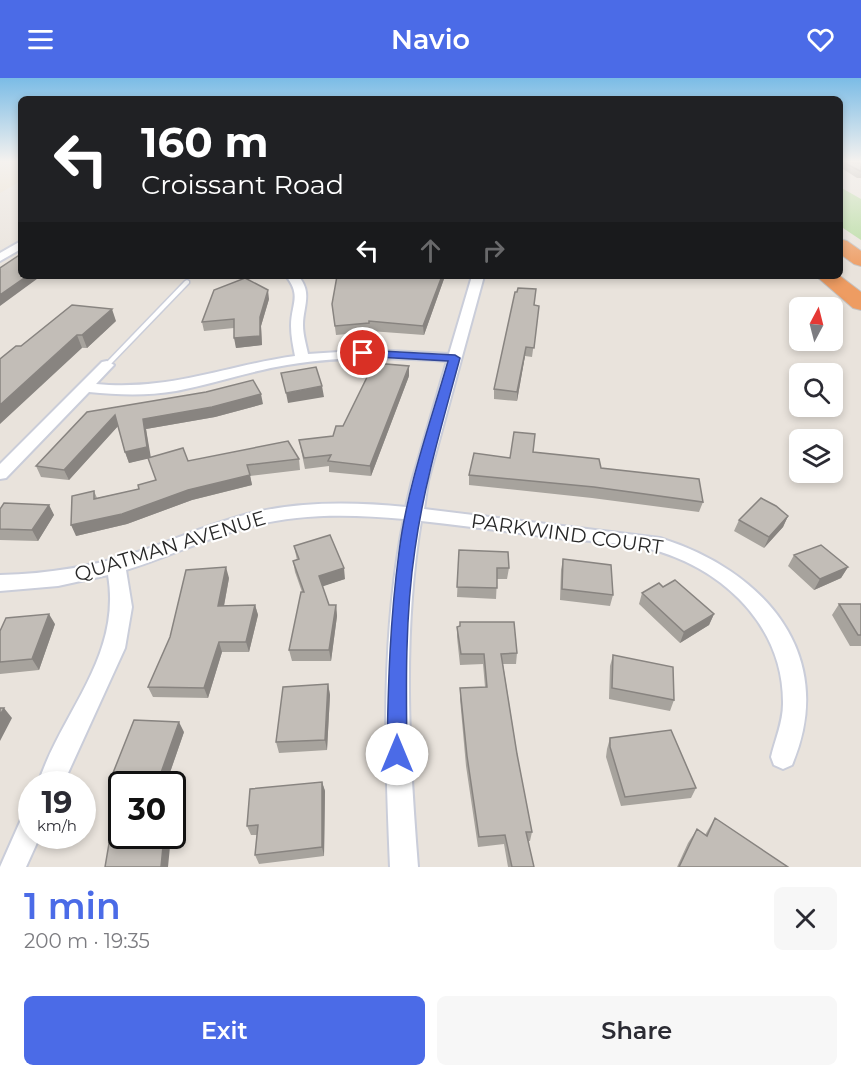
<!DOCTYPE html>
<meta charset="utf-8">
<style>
body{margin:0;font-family:Montserrat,sans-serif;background:#f7f7f7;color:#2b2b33;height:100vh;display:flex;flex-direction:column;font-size:22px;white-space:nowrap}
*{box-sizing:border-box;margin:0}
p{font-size:20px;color:#7c7c81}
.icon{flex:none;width:33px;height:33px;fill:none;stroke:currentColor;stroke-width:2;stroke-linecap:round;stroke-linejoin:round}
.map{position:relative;height:789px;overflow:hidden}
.drawer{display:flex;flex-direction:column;background:#fff;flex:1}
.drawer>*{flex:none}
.guide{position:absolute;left:18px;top:18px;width:825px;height:183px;border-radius:9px;box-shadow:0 3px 9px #0003;background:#202124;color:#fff;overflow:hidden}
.needle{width:39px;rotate:7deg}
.controls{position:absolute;left:789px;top:219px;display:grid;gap:12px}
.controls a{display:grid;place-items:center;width:54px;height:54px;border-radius:9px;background:#fff;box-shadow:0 3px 9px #0003;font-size:30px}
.speed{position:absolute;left:18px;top:693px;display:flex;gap:12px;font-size:30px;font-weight:700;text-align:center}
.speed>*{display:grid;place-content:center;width:78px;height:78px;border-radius:50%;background:#fff;box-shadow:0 3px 9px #0003;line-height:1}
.speed small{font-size:15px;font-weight:400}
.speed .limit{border:3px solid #111;border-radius:9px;background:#fff;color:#111}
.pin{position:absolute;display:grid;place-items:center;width:51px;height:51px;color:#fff;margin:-26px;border:3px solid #fff;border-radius:50%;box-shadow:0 2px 6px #0007}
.me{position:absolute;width:66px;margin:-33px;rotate:0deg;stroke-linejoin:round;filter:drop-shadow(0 0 4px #0008)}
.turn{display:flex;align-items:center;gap:21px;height:126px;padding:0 24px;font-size:27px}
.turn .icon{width:78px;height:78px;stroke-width:2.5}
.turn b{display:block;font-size:42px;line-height:51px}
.lanes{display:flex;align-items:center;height:57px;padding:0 24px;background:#0003;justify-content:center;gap:30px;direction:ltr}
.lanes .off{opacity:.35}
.round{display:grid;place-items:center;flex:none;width:63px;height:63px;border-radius:9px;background:#f7f7f7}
.overview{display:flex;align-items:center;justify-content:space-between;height:102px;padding:0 24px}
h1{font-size:36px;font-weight:600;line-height:45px;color:#4b6be7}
.primary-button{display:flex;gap:12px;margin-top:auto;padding:12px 24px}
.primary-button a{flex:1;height:69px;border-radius:9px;background:#4b6be7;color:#fff;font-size:24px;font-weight:600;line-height:69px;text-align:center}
.primary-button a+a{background:#f7f7f7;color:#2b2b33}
header{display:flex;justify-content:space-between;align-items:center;height:78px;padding:0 24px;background:#4b6be7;color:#fff;font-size:27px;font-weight:600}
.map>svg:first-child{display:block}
.education{fill:#eadfcc}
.green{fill:#b4db9d}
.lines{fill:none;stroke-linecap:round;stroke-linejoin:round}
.service-casing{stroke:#cacdd9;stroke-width:3}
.minor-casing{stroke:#cacdd9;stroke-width:4}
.motorway-casing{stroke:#c3c3c3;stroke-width:2}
.service{fill:#fff;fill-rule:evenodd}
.minor{fill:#fff;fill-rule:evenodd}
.motorway{fill:#ee9c62;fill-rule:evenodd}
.wall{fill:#a7a39d}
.shaded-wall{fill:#888480}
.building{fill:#c2bdb7;stroke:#888480;stroke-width:1.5}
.route{fill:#4b6be7;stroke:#314696;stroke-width:1.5}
.labels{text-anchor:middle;stroke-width:4.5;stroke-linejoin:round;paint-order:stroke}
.street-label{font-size:20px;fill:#282828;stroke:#fff}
</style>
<header><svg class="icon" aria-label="menu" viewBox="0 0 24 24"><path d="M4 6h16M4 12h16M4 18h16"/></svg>Navio<svg class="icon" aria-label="heart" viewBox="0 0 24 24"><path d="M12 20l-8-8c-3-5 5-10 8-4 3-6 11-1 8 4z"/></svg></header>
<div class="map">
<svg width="861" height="789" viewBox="0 0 861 789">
<rect width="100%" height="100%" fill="#e9e3dc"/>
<path class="education" d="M0 84H21V103L0 115Z"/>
<path class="green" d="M840 109 861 121V162L840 148Z"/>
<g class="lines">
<defs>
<path id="service" d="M187 202 189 203V205L109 288H105V286L185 203Z"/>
<path id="minor" d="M21 163V171L0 183V175Z
M286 198H298C313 214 303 229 303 247 303 257 306 266 308 276L370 272 449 276 472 198H484L428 403 424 431 660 460C763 492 839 576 792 687L783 691 774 687 771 679C775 662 783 644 783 626 784 552 729 496 661 474 629 464 582 463 548 459 506 453 464 448 421 443 402 558 409 674 418 789H390C385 673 381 556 404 441 350 436 296 435 244 450 204 461 166 480 126 492L132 529 125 570 63 706H38C61 634 122 579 108 497L58 508 0 513V497C49 496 97 488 144 472 181 459 217 443 256 434 306 423 356 424 406 429L412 403 447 283C394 279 340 278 287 287 250 293 213 306 176 313 147 318 118 317 89 314L6 400 0 401V386L102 284 107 283 114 287 96 306C170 313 224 288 295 278 293 268 291 258 291 248 291 226 302 218 286 198Z
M32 733V758H40L26 789H0L23 737Z"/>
<path id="motorway" d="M840 161 847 163 861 173V188L854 186 840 176Z
M816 198H840L861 214V232L853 230Z"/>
</defs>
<use href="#service" class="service-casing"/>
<use href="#minor" class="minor-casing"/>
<use href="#motorway" class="motorway-casing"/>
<use href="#service" class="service"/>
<use href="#minor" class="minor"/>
<use href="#motorway" class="motorway"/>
</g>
<path class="wall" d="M840 84H861V100H857L840 89Z
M445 198 424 257 370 253V254L336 257 332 226 420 199Z
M269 221 261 248 262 267 236 270 234 250 204 253 202 244Z
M534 227 539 228 532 279 525 278 517 323 494 321V311Z
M116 243 87 270 21 268Z
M409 298 371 398 329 394V388L305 391 299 362 333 358 343 348Z
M263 326 215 339 146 351 150 379 188 383 299 381 300 392 250 398 252 407 192 422 127 446 76 458 94 413 97 420 139 411 156 402 148 380 129 385 125 374 118 348 69 402 41 399 36 388 87 334Z
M533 374 601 390 703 424 699 434 592 420 469 407V397Z
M49 427 54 437 38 463 0 462V431Z
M788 438 783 449 764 470 734 453 739 442Z
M294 468 345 501 322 508 329 527H336L337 538 331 583H292L289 572 302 514 295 494 293 483 297 482Z
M459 472 509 490 507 501H497L496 521 457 519Z
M794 477 848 489 841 500 814 512 788 488Z
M563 481 613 517 610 528 560 522 561 492Z
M229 500 224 528 255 527 258 537 249 574H222L208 620 153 619 148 609Z
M663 509 714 536 709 547 680 565 639 526 642 515Z
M839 526H861V568H850L832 537Z
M55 546 39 592 0 596V553Z
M457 549 517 575 516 586H503L517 676 532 754 530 763H528L534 789H508L504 766 478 769 466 688 460 621V610L485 609 483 586 460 587 457 559Z
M613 577 674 622 670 633 609 621 610 588Z
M328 606 330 617 327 672 279 675 276 664Z
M184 654 166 706H122V715H116L109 705Z
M610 660 696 710 691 720 621 728 606 679 607 671Z
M322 704 325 713 324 778 259 786 255 777 257 757H251L247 748Z
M715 740 788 789H677L688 765 697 751 705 757Z"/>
<path class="shaded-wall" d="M27 198H41L0 228V217Z
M442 198H445L424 257 423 248Z
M268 212 269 221 261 248 262 267 236 270 234 260 260 239Z
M112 231 116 243 87 270 82 257Z
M77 257 82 270 0 346V327Z
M526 269 525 278 517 323V314Z
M409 288V298L371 398 370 388Z
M322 308 324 319 288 325 286 315Z
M261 316 263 326 215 339 146 351 151 380 129 385 125 374 143 341Z
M115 337 119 347 69 402 64 392Z
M250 397 252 407 192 422 127 446 76 458 71 447 188 412Z
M49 427 54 437 38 463 32 452Z
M788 438 783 449 764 470 769 459Z
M226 489 229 500 222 538 218 528Z
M848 489 841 500 814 512 820 501Z
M344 490 345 501 321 509 319 498Z
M255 527 258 537 249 574 246 564Z
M336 527 337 538 331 583 329 572Z
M49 536 55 546 39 592 32 581Z
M714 536 709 547 680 565 684 554Z
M219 564 222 574 208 620 204 610Z
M328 606 330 617 327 672 325 662Z
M4 630 12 640 0 663V637Z
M179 644 184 654 166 706H157Z
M322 704 325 713 324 778 322 769Z
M164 758H171L168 789H161Z"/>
<path class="building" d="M843 84 861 85V93H860Z
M21 176V198H27L0 217V190Z
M337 198 420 199 442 198 423 248 369 243V245L335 248 332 226Z
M245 200 268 212 260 239V258L234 260V241L202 244 214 212Z
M518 210 536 211 534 227 539 228 534 270 526 269 517 314 494 311 515 214H517Z
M72 227 112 231 82 257H77L0 327V281L16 268H21Z
M374 285 409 288 370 388 328 383 331 377 304 380 299 362 333 358 336 348H343Z
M316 289 322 308 286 315 281 295Z
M253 302 261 316 212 329 143 341 147 369 125 374 115 337 64 392 36 388 87 334 206 314Z
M514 354 535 356 533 374 599 381 601 390 699 401 703 424 594 409 469 397 474 375 510 380Z
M288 363 299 381 247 387 250 397 188 412 122 436 71 447 72 418 94 413V421L139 411 138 407 156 402 148 380 183 370 188 383Z
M761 420 776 428 788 438 769 459 739 442Z
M4 425 49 427 32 452 0 451V431Z
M330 457 344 490 319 498 329 527H336L329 572H289L301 514H304L293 483 299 481 294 468Z
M821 467 848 489 820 501 794 477Z
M459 472 508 474 509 490H497V510L457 509Z
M563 481 611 487 613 517 562 511Z
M226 489 218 528 255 527 246 564H219L204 610 148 609 170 559 186 492Z
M675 502 714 536 684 554 642 515 659 505 663 509Z
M839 526H861V557H858Z
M49 536 32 581 0 584V553L6 540Z
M460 544H514L517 575 501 576 517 676 532 754H526L534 789H512L505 757 479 759 467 678 460 610 487 609 484 576H461L457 549 460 548Z
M613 577 673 589 674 622 612 610Z
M328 606 325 662 276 664 283 609Z
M0 630H4L0 637Z
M134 642 179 644 157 706 109 705Z
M671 652 696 710 625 719 610 669V660Z
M322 704V769L255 777 258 747 247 748 250 711Z
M715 740 788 789H679L697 751 707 758Z
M122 746V758H164L161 789H105L112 748Z"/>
<linearGradient id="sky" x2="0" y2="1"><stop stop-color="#7bbce6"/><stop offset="0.43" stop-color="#f5f2ef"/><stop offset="1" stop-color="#f5f2ef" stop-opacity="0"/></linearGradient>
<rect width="861" height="194" fill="url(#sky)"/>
<path class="route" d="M363 272 455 277 460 280C443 343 424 406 415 471 405 538 406 608 407 676L404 683 397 686 390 683 387 676C388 608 390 541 399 474 407 409 430 346 448 283L359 278V273Z"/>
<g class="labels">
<g class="street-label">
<text transform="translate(567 456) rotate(8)" y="7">PARKWIND COURT</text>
<text transform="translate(170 468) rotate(-17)" y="7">QUATMAN AVENUE</text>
</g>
</g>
</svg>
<div class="controls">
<a><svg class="needle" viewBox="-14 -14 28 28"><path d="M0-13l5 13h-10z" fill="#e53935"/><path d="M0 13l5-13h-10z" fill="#7c7c81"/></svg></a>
<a><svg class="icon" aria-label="search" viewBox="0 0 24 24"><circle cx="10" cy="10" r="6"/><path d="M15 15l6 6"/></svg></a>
<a><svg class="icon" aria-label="layers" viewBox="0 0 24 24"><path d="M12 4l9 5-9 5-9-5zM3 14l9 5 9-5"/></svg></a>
</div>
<div class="speed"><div>19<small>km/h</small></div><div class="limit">30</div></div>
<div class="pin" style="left:363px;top:275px;background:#d93025"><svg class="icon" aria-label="arrive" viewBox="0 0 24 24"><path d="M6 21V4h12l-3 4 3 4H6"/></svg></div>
<svg class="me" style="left:397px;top:676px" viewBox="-20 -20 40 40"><circle r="19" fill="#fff"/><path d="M0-13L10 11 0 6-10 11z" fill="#4b6be7"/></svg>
<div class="guide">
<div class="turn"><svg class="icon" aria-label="left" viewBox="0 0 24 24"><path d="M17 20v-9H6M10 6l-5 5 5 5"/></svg><div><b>160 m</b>Croissant Road</div></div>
<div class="lanes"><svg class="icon" aria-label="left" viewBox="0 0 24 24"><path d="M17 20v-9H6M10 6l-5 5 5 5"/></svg><svg class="icon off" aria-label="ahead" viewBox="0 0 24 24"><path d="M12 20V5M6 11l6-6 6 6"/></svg><svg class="icon off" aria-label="right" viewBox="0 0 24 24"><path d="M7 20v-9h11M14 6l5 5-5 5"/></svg></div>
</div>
</div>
<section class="drawer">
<div class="overview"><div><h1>1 min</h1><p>200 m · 19:35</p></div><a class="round"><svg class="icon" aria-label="close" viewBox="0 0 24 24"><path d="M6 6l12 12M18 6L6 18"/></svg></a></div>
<div class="primary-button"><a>Exit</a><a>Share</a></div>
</section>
